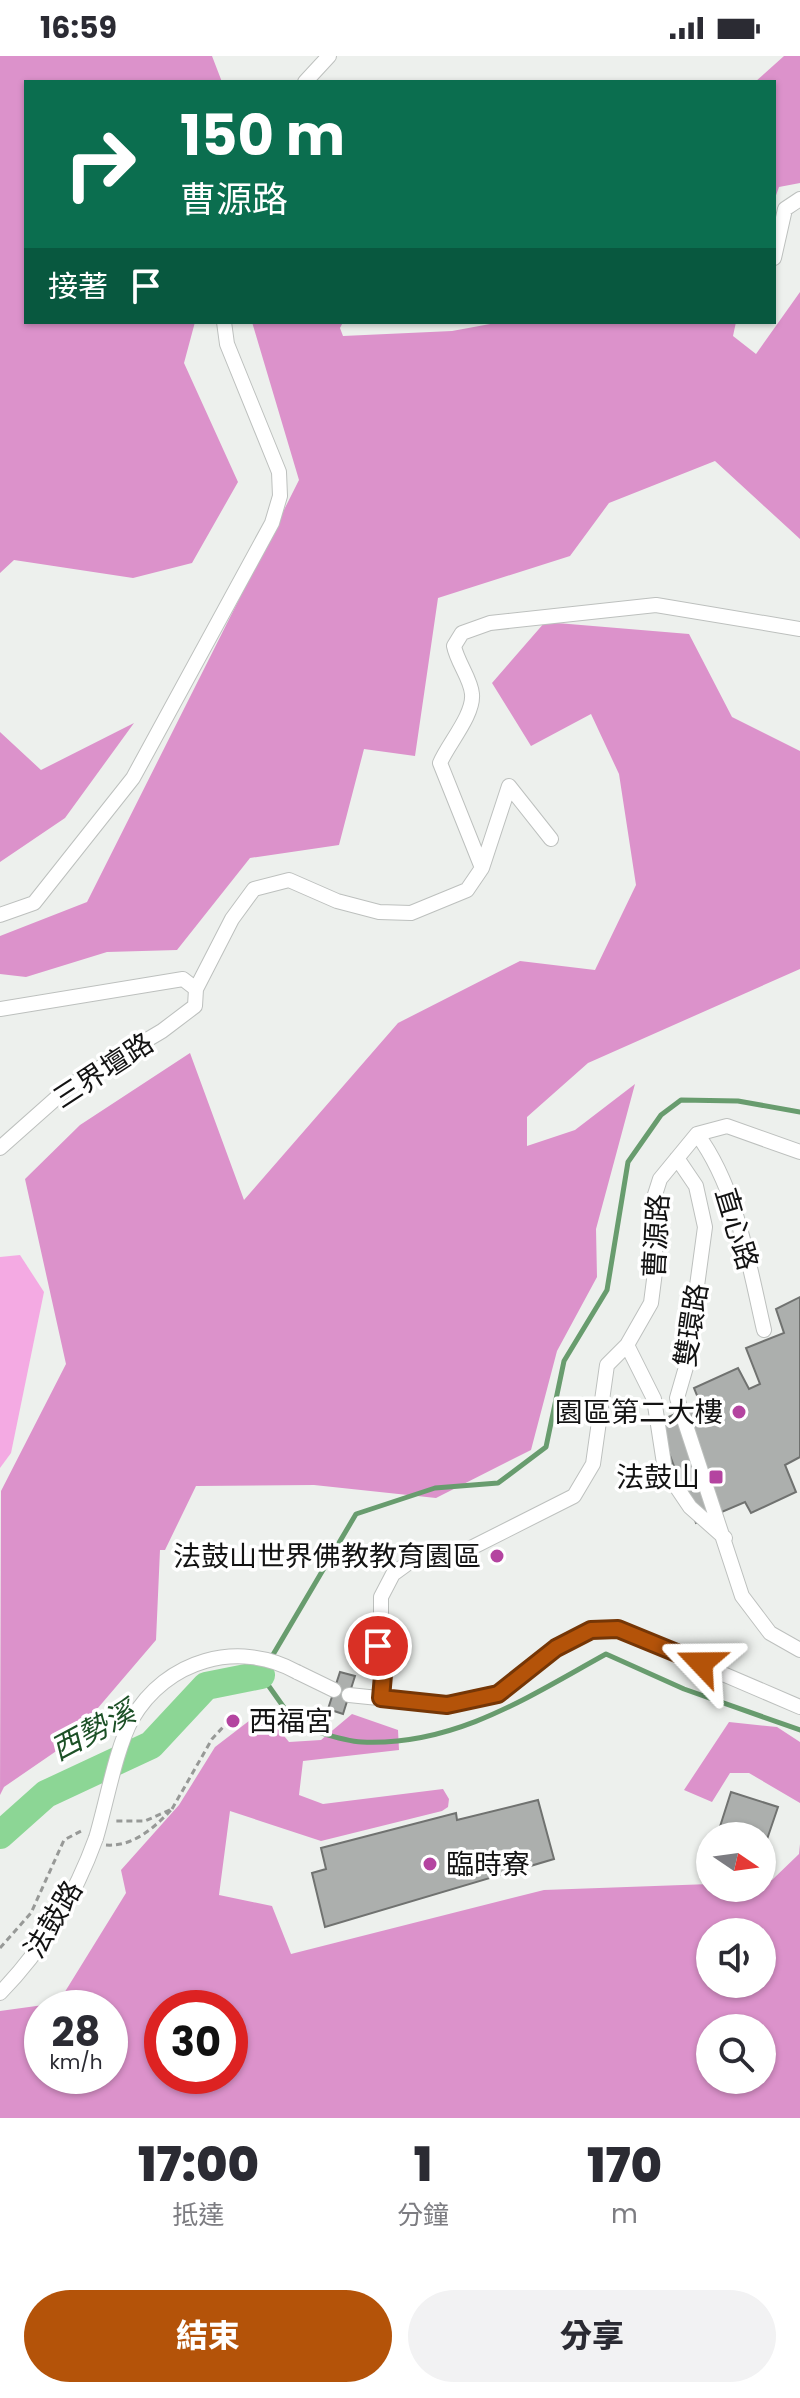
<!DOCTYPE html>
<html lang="zh-TW">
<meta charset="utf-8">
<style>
body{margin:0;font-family:Poppins,"Noto Sans TC",sans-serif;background:#f2f2f3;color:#2b2b33;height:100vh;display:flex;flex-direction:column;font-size:30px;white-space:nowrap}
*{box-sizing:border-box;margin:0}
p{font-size:26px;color:#7c7c81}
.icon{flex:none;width:44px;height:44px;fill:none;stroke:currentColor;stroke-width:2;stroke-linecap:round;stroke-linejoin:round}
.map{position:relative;height:2062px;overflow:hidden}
.details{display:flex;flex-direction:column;background:#fff;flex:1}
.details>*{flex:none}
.hud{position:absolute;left:24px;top:24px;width:752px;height:244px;border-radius:0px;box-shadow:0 2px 6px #0004;background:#0b6e4f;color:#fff;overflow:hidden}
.needle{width:52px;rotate:103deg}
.tools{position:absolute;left:696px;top:1766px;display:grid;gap:16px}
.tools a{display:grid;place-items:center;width:80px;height:80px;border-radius:50%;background:#fff;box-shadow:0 2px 6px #0004;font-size:40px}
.speed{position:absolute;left:24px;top:1934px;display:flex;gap:16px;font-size:40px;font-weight:700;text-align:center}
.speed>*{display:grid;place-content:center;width:104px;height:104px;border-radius:50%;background:#fff;box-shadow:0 2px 6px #0004;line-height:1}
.speed small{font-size:20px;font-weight:400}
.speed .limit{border:12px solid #d22;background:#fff;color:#111}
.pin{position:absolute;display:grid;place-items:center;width:68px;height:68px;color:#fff;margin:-34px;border:4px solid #fff;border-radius:50%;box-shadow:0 2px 8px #0007}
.me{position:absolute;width:88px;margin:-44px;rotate:293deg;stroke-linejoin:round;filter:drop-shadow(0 0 6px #0008)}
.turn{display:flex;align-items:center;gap:28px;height:168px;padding:0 24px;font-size:36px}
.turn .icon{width:104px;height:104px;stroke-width:2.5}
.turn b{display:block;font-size:56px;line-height:68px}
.then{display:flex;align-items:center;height:76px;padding:0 24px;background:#0003;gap:16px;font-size:30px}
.eta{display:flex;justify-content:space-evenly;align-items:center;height:136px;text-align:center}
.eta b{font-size:48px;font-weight:800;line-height:56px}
.primary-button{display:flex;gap:16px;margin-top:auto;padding:16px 24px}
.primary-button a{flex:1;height:92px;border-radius:48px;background:#b45309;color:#fff;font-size:32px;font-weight:800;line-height:92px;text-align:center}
.primary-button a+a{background:#f2f2f3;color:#2b2b33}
.status{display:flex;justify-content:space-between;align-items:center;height:56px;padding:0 40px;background:#fff;direction:ltr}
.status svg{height:22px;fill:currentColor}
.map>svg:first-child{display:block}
.green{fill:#f4aae3}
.forest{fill:#dc92cb;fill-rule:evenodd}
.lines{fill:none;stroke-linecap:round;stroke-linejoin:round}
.stream{stroke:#689c6e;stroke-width:5}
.river{stroke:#8cd695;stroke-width:28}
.building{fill:#acafad;stroke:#707270;stroke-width:2}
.minor-casing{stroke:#bdc0be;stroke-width:16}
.path{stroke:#979997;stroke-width:3;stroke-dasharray:6 4;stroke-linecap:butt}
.minor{stroke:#fff;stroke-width:14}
.minor-bridge-casing{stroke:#bdc0be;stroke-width:16;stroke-linecap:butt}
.minor-bridge{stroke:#fff;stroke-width:14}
.route-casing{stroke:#753606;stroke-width:20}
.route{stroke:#b45309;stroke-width:14}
.poi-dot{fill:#b444a0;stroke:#fff;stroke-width:3}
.labels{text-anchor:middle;stroke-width:7;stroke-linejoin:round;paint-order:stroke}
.street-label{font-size:28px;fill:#131313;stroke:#fff}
.poi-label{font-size:28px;fill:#131313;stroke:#fff;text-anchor:end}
.water-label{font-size:30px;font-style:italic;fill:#1c5026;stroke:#fff}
</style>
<div class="status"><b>16:59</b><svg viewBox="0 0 49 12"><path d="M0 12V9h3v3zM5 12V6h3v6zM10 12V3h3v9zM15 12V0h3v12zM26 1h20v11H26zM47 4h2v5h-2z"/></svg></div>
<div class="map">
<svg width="800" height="2062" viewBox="0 0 800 2062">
<rect width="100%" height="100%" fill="#edf0ed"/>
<path class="green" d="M20 1199 44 1236 11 1397 0 1412V1201Z"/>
<path class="forest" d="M0 0H212L222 26H26V266H195L184 307 238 426 192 507 133 522 14 504 0 517Z
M784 0H800V127L779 131 774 145V26H755Z
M800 236V483L715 405 609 447 570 500 438 542 415 700 364 693 339 789 250 802 177 894 107 896 26 921 0 918V880L87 846 299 424 252 266H343L340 272 343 280 452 275 501 266H736L733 280 756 298Z
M545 566 689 578 732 661 800 695V913L588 1007 527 1061V1090L575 1074 635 1028 596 1173 597 1221 557 1295 531 1394 436 1442 314 1429 196 1430 165 1494H160L156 1584 68 1687 4 1731 0 1739 1 1435 66 1308 25 1123 80 1069 190 997 244 1144 398 967 520 905 595 914 636 829 619 718 591 658 531 690 492 627Z
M134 667 65 762 0 806V676L41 714Z
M263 1654 289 1686 321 1684 352 1658 398 1674 399 1694 303 1705 299 1739 323 1748 443 1733 449 1743 448 1751 442 1755 321 1785 230 1755 219 1839 272 1850 291 1898 544 1834 710 1828V1832H762V1825L772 1824 799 1798 800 1788V2062H0V1955L58 1947 126 1837 121 1814 179 1749 215 1691ZM762 1876V1928H710V1876ZM110 1952V2020H42V1952ZM230 1952V2020H162V1952ZM762 1972V2024H710V1972Z
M729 1666 777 1671 800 1686V1747L749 1717H730L712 1746 684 1734Z"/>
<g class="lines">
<path class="stream" d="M800 1056 738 1045 681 1044 661 1059 628 1106 607 1234 564 1305 546 1391 498 1427 435 1432 356 1458 261 1619 297 1670C318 1675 341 1685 362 1686 455 1690 528 1641 606 1598L684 1633 800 1674"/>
<path class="river" d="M0 1779 46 1738 151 1689 206 1630 261 1619"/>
</g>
<path class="building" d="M800 1241V1401L785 1409 796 1436 751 1457 745 1446 696 1467 657 1366 700 1347 694 1332 738 1312 749 1333 760 1328 746 1292 784 1277 776 1253Z
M340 1616 355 1620 343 1658 328 1653Z
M731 1736 778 1751 762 1798V1780H717Z
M538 1744 554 1803 325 1871 312 1817 326 1813 321 1792 456 1757 457 1764Z"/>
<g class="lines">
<defs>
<path id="minor" d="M305 26 329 0
M774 202 785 153 800 143
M482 812 509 730 551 783
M0 859 34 847 133 722 272 467 280 440 279 416 227 288 224 266
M0 953 183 923 196 933
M697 1078C737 1132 749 1209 764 1274
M0 1092 71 1029 162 975 195 950 196 933 232 863 254 833 289 824 337 845 379 856 411 857 467 834 482 812 440 707C448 688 474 659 472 638 471 623 457 606 454 590L462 577 490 567 656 549 800 573
M677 1102 696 1130 705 1171 686 1311 677 1342 742 1540 770 1577 800 1594
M627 1289 654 1343 665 1414 690 1451 725 1482
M297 1616 334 1634
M349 1639 447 1649 498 1638 556 1592 591 1574 618 1573 800 1651
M381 1642V1541L393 1518 415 1502 463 1496 574 1440 593 1408 607 1309 627 1289 651 1247 656 1208 652 1148 660 1123 697 1078 727 1070 800 1096
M0 1937C43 1893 75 1840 96 1782"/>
</defs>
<use href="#minor" class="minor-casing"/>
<path class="path" d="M172 1753 212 1683 224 1670
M106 1789C133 1791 154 1772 172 1753L145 1765H116
M0 1892 31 1857 64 1784 83 1774"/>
<use href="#minor" class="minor"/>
<defs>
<path id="minor-bridge" d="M96 1782C106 1749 116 1692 132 1663 166 1604 238 1583 297 1616"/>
</defs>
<use href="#minor-bridge" class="minor-bridge-casing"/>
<use href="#minor-bridge" class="minor-bridge"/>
</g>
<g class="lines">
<defs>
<path id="route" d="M378 1590 383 1619 381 1642 447 1649 498 1638 556 1592 591 1574 618 1573 701 1607"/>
</defs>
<use href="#route" class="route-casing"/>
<use href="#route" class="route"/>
</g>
<g class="poi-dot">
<circle cx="739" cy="1356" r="8"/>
<rect x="708" y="1413" width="16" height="16" rx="4"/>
<circle cx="497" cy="1500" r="8"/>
<circle cx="233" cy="1665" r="8"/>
<circle cx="430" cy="1808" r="8"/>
</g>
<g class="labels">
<g class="street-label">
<text transform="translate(103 1014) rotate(-33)" y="10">三界壇路</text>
<text transform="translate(737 1173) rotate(73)" y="10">直心路</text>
<text transform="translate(656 1180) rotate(-87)" y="10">曹源路</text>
<text transform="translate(691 1269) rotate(-81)" y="10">雙環路</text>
<text transform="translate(53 1863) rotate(-59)" y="10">法鼓路</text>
</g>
<g class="poi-label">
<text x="723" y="1366">園區第二大樓</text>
<text x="700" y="1431">法鼓山</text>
<text x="481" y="1510">法鼓山世界佛教教育園區</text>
<text x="249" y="1675" text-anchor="start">西福宮</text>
<text x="446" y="1818" text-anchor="start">臨時寮</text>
</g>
<g class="water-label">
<text transform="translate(93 1675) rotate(-28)" y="10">西勢溪</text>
</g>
</g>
</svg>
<div class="tools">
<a><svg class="needle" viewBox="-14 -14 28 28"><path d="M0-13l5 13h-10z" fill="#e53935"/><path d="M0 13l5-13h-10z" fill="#7c7c81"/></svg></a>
<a><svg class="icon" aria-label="sound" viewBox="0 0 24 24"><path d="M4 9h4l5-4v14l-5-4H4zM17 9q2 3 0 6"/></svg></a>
<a><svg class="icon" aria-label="search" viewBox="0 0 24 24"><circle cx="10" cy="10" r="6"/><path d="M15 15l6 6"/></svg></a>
</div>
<div class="speed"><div>28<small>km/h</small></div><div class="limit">30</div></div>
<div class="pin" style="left:378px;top:1590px;background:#d93025"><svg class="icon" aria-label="arrive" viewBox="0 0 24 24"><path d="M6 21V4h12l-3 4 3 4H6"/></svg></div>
<svg class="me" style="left:701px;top:1607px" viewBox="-20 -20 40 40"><path d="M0-17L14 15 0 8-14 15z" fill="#b45309" stroke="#fff" stroke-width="4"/></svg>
<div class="hud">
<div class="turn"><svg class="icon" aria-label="right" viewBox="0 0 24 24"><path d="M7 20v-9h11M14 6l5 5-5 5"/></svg><div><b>150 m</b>曹源路</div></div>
<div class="then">接著<svg class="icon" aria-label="arrive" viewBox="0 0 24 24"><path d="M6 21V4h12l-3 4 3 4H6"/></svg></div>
</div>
</div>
<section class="details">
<div class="eta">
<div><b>17:00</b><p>抵達</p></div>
<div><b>1</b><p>分鐘</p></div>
<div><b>170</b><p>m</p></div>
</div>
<div class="primary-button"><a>結束</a><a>分享</a></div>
</section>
